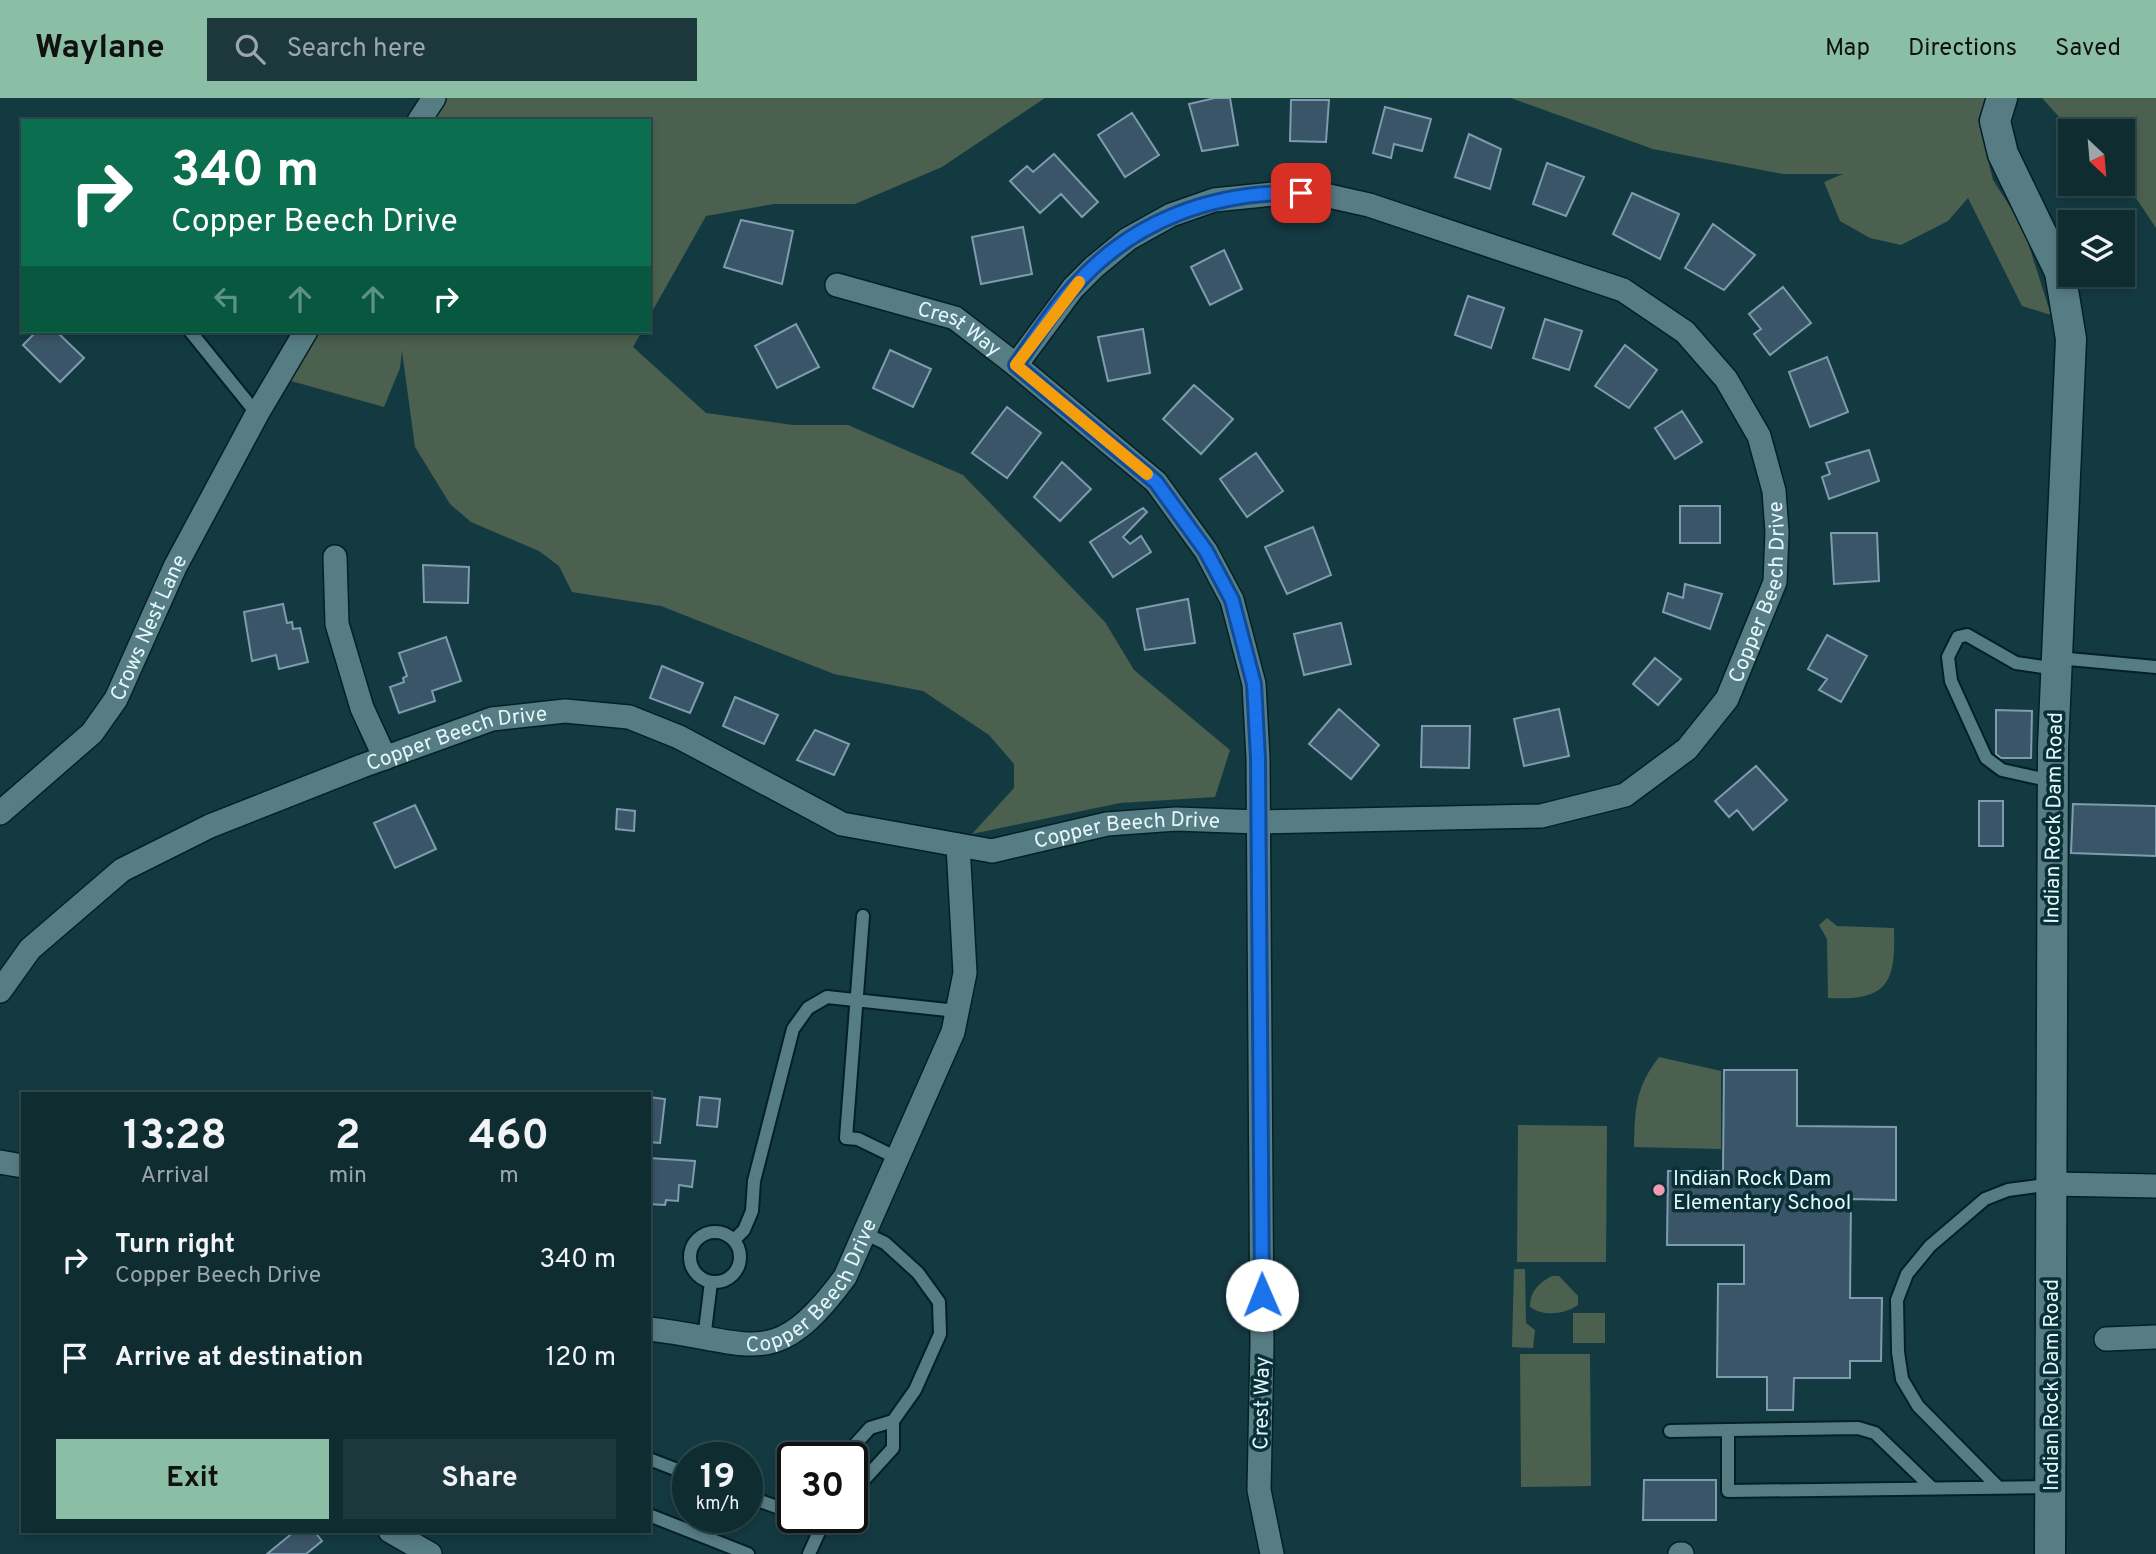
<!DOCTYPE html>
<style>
body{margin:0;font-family:Overpass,sans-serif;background:#1d383d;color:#f1f3f6;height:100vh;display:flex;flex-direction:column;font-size:26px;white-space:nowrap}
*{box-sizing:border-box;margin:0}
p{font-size:23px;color:#9ba7ab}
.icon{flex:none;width:38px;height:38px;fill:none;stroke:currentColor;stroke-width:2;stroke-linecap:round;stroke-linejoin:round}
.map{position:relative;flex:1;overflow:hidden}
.panel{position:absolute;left:21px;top:994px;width:630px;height:441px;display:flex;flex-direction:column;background:#0f2c31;border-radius:0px;box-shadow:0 4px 10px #0003,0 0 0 2px #2f484d}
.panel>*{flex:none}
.banner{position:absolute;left:21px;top:21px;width:630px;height:214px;border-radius:0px;box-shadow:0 4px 10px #0003,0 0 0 2px #2f484d;background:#0b6e4f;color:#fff;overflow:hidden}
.needle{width:46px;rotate:154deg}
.fabs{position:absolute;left:2058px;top:21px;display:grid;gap:14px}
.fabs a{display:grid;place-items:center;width:77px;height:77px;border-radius:0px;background:#0f2c31;box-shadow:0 4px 10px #0003,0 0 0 2px #2f484d;font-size:35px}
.speed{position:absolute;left:672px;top:1344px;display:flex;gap:14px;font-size:35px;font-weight:700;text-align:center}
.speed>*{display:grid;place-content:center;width:91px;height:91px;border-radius:50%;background:#0f2c31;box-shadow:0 4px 10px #0003,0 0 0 2px #2f484d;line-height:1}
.speed small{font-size:18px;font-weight:400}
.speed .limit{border:4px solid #111;border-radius:10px;background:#fff;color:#111}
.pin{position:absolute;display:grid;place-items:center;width:60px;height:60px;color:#fff;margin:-30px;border-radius:14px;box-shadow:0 4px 10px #0006}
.me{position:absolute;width:77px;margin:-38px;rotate:359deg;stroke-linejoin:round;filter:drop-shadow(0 0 5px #0008)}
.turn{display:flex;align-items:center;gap:24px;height:147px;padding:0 35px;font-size:32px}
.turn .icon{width:91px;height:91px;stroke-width:2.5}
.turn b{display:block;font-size:49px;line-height:60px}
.lanes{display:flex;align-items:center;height:66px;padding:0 35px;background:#0003;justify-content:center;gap:35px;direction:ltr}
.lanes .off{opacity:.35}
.eta{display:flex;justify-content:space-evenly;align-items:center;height:119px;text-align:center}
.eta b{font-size:42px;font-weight:700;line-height:49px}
.action{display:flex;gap:14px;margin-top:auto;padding:14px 35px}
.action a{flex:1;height:80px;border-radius:0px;background:#8abfa5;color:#111;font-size:28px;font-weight:700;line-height:80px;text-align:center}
.action a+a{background:#1d383d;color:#f1f3f6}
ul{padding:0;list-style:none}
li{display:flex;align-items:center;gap:21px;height:98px;padding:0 35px}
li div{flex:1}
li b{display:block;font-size:26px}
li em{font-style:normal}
header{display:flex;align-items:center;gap:42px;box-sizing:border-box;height:98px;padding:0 35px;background:#8abfa5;color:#111}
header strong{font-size:33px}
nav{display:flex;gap:38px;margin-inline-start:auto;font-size:24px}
.search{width:490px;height:63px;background:#1d383d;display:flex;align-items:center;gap:18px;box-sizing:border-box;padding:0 24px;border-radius:0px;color:#9ba7ab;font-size:26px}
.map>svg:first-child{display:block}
.green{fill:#4b604f}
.building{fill:#3b5568;stroke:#7f9bb0;stroke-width:2}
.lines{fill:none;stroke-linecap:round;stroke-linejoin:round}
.service-casing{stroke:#042025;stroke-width:16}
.minor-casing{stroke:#042025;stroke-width:26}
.tertiary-casing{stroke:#042025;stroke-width:33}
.service{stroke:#577d84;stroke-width:12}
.minor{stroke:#577d84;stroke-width:23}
.tertiary{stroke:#577d84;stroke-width:30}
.route-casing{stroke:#114b97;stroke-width:18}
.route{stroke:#1a73e8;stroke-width:12}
.slow{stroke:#f59e0b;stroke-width:12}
.poi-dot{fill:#f19ab2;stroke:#083036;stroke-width:2.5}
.labels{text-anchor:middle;stroke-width:7;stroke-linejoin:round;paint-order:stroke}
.street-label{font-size:21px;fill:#e4f8fc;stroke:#083036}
.poi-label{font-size:21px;fill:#e4f8fc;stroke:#083036;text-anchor:start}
</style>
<header>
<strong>Waylane</strong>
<div class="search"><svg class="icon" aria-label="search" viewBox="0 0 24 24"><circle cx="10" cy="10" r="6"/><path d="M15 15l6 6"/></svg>Search here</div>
<nav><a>Map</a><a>Directions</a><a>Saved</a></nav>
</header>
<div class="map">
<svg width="2156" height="1456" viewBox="0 0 2156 1456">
<rect width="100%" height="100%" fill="#143a41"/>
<path class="green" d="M444 0H1045L942 69 855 106H774L706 118 649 219V23H426Z
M1511 0H1990L1978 21 1993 82 2023 129 2051 217 2022 208 1968 100 1948 123 1901 147 1870 140 1840 123 1824 84 1843 76H1783L1653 51Z
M2042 0H2156V130L2132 94 2127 97 2118 86H2123V33H2072Z
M311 233H642L633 249 706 315 793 327H848L963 377 1105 524 1134 572 1230 652 1215 699 1120 705 972 736 1014 690V666L989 637 923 593 834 576 661 508 572 494 559 468 539 453 471 424 450 406 415 349 402 253 400 270 384 309 284 281Z
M1827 820 1837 828 1894 830C1896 886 1887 903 1828 900L1827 841 1819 827Z
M1659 959 1721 973V1051L1634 1049C1635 1011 1635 990 1659 959Z
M1518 1027 1607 1028 1606 1164H1517Z
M1514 1171H1525L1526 1225 1535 1232 1533 1250 1512 1249Z
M1552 1178H1559L1578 1198V1207C1565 1216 1544 1219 1530 1209 1530 1193 1539 1185 1552 1178Z
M1573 1215H1605V1245H1573Z
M1520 1256H1590L1591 1388 1521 1389Z"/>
<path class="building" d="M1215 0H1230L1238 47 1202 53 1189 6Z
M1291 2H1329L1326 44 1290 43Z
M1385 9 1431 21 1422 53 1394 46 1391 60 1373 55Z
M1132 15 1159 57 1125 79 1098 37Z
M1469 36 1501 51 1490 91 1455 79Z
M1054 56 1098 104 1082 119 1061 96 1040 115 1010 83 1027 68 1033 74Z
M1547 65 1584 79 1566 118 1533 106Z
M1632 95 1679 116 1660 161 1613 136Z
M741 122 793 133 782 186 724 169Z
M1713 126 1755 157 1724 192 1685 170Z
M1023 129 1032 176 981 186 972 139Z
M1224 152 1242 191 1210 207 1191 169Z
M1783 189 1811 225 1770 257 1754 236 1761 231 1749 216Z
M1468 198 1504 210 1491 250 1455 237Z
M1545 221 1582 233 1569 272 1533 260Z
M796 226 819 269 777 290 755 248Z
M1143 231 1150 275 1108 283 1098 239Z
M37 233H56L84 260 60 284 23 247Z
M1625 247 1657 272 1629 310 1595 288Z
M890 252 931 271 913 309 873 290Z
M1827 259 1848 314 1810 329 1789 274Z
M1194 287 1233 321 1201 356 1163 321Z
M1007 309 1041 335 1007 380 972 355Z
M1682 313 1702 344 1675 361 1655 330Z
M1869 352 1879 383 1829 401 1822 379 1830 376 1826 365Z
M1256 355 1283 393 1247 419 1220 381Z
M1062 364 1091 391 1060 423 1034 399Z
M1680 408H1720V445H1680Z
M1143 410 1147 414 1123 439 1130 446 1141 438 1151 454 1113 479 1090 444Z
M1313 429 1331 477 1287 496 1265 449Z
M1831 435H1877L1879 483 1834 486Z
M423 467 469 469 468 505 424 504Z
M1685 486 1722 496 1710 531 1663 514 1668 495 1683 500Z
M1188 501 1195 545 1145 552 1137 511Z
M283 506 287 525 292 524 293 531 300 530 308 564 279 571 276 557 252 563 244 514Z
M1341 525 1351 566 1304 577 1294 536Z
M1827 537 1867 558 1841 604 1819 592 1827 581 1808 571Z
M446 539 461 583 432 593 435 603 399 615 390 589 404 584 403 580 407 578 399 555Z
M1655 560 1681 581 1658 607 1633 586Z
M662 568 703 585 690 615 650 600Z
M735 599 778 617 764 646 723 628Z
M1339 611 1379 647 1351 681 1309 646Z
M1559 611 1569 658 1524 668 1514 621Z
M1996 612 2032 613 2031 660H2001L1996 656Z
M1422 628H1470L1469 670 1421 669Z
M815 632 849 646 834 677 797 662Z
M1756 668 1787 702 1753 732 1737 712 1729 719 1715 703Z
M1979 703H2003V748H1979Z
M2073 706 2156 708V758L2071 755Z
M415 707 436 751 395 770 374 725Z
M617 711 635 713 634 733 616 731Z
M1724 972H1797V1028L1896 1029V1102L1851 1101 1850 1200H1882L1881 1263H1850V1280H1794L1793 1312H1767V1279H1717L1718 1186H1744V1147H1667L1668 1073H1723Z
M649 999 665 1001 660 1045 649 1044Z
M700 999 720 1001 717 1029 697 1027Z
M649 1060 695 1063 692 1089 679 1087 678 1103 666 1102 665 1107 649 1106Z
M1644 1382H1716V1422H1643Z
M295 1433H314L322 1443 306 1456H267Z"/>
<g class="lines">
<defs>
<path id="service" d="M190 233 257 316
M2058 560 2156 569
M2052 683 2002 672 1986 660 1951 583 1948 559 1958 539 1967 537 2016 565 2057 571
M863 818 846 1040 858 1041 899 1061
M690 1159a25 25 0 1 1 50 0a25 25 0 1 1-50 0Z
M734 1142 744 1132 752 1113 754 1083 793 931 808 910 827 899 957 913
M704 1241 711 1184
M1670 1333 1728 1332
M843 1360 870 1330 893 1323 915 1292 940 1236 939 1204 918 1175 885 1145 866 1136
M649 1361 688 1376
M1997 1388 1918 1308 1902 1281 1898 1254 1897 1202 1907 1176 1930 1148 1985 1101 2008 1092 2052 1086
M1932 1390 1875 1335 1858 1330 1728 1332V1393L2051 1389
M852 1395 893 1350V1323
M747 1398 793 1415
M649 1417 748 1456
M803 1419 822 1427 825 1420
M809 1456 822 1427"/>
<g id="minor">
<path d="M419 23 434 0"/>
<path id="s1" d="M837 187 955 220 1016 267 1156 384 1206 453 1232 502 1254 586 1258 660 1262 1246 1259 1392 1272 1456"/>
<path d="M335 459 337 526 362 610 385 660"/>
<path id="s2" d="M0 715 92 635 116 601 175 469 257 316 306 233"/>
<path id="s3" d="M0 893 30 851 122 772 210 728 362 668 492 621 565 613 629 619 679 639 842 726 992 753 1107 726 1176 721 1259 724 1541 718 1625 697 1687 651 1727 601 1775 484 1777 434 1774 393 1759 338 1726 281 1685 234 1623 192 1369 107 1320 96 1283 95 1214 102 1171 117 1128 141 1094 169 1073 190 1016 267"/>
<path d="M0 1064 23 1068"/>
<path d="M2052 1086 2156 1088"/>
<path id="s4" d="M649 1231C751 1242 773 1277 845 1179L953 934 965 875 958 747"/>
<path d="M2106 1241 2156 1239"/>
<path d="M390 1433 430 1456"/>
<path d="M1680 1456H1682"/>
</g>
<path id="tertiary" d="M2002 0 1995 23 2003 56 2060 174 2071 241 2053 649 2050 1456"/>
</defs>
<use href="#service" class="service-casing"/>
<use href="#minor" class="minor-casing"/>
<use href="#tertiary" class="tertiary-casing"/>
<use href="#service" class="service"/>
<use href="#minor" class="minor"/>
<use href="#tertiary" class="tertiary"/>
</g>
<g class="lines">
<defs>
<path id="route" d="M1262 1197 1258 660 1254 586 1232 502 1206 453 1156 384 1016 267C1035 241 1052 213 1073 190 1132 122 1214 93 1301 95"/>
</defs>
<use href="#route" class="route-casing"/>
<use href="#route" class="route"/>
<path class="slow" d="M1079 184 1016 267 1147 376"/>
</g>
<circle class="poi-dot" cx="1659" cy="1092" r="7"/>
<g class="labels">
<g class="street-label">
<text dy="7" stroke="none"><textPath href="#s1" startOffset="131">Crest Way</textPath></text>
<text dy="7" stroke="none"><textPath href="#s3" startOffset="1995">Copper Beech Drive</textPath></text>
<text dy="7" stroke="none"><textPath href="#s2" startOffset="242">Crows Nest Lane</textPath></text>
<text dy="7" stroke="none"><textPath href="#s3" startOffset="534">Copper Beech Drive</textPath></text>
<text transform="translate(2053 720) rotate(-89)" y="7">Indian Rock Dam Road</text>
<text dy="7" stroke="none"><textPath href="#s3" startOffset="1239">Copper Beech Drive</textPath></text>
<text dy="7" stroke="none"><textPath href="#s4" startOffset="192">Copper Beech Drive</textPath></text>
<text transform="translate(2051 1287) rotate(-90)" y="7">Indian Rock Dam Road</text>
<text transform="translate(1261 1305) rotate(-89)" y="7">Crest Way</text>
</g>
<g class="poi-label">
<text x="1673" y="1087">Indian Rock Dam<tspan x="1673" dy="24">Elementary School</tspan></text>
</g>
</g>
</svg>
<div class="fabs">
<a><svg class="needle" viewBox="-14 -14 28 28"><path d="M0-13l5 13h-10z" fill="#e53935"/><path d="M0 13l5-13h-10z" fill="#9ba7ab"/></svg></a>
<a><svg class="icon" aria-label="layers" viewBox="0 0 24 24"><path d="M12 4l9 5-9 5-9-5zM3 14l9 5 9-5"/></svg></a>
</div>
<div class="speed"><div>19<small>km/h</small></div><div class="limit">30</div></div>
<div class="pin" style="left:1301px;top:95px;background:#d93025"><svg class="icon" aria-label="arrive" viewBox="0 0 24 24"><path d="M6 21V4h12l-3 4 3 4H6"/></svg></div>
<svg class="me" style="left:1262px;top:1197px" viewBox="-20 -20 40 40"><circle r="19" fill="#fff"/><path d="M0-13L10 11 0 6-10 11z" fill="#1a73e8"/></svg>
<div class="banner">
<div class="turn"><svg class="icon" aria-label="right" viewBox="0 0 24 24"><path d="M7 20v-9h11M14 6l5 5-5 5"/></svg><div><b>340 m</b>Copper Beech Drive</div></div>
<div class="lanes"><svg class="icon off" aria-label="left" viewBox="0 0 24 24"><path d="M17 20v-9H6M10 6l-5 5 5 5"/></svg><svg class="icon off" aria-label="ahead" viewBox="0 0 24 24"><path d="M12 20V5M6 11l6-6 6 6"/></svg><svg class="icon off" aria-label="ahead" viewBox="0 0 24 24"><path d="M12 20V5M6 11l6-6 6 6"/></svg><svg class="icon" aria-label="right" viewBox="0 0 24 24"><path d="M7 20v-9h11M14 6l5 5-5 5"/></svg></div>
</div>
<section class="panel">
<div class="eta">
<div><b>13:28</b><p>Arrival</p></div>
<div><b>2</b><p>min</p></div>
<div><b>460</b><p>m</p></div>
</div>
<ul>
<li><svg class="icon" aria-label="right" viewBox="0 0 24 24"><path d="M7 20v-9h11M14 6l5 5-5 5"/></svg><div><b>Turn right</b><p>Copper Beech Drive</p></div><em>340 m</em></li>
<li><svg class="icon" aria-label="arrive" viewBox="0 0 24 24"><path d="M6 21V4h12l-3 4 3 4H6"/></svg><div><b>Arrive at destination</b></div><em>120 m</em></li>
</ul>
<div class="action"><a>Exit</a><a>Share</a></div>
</section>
</div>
